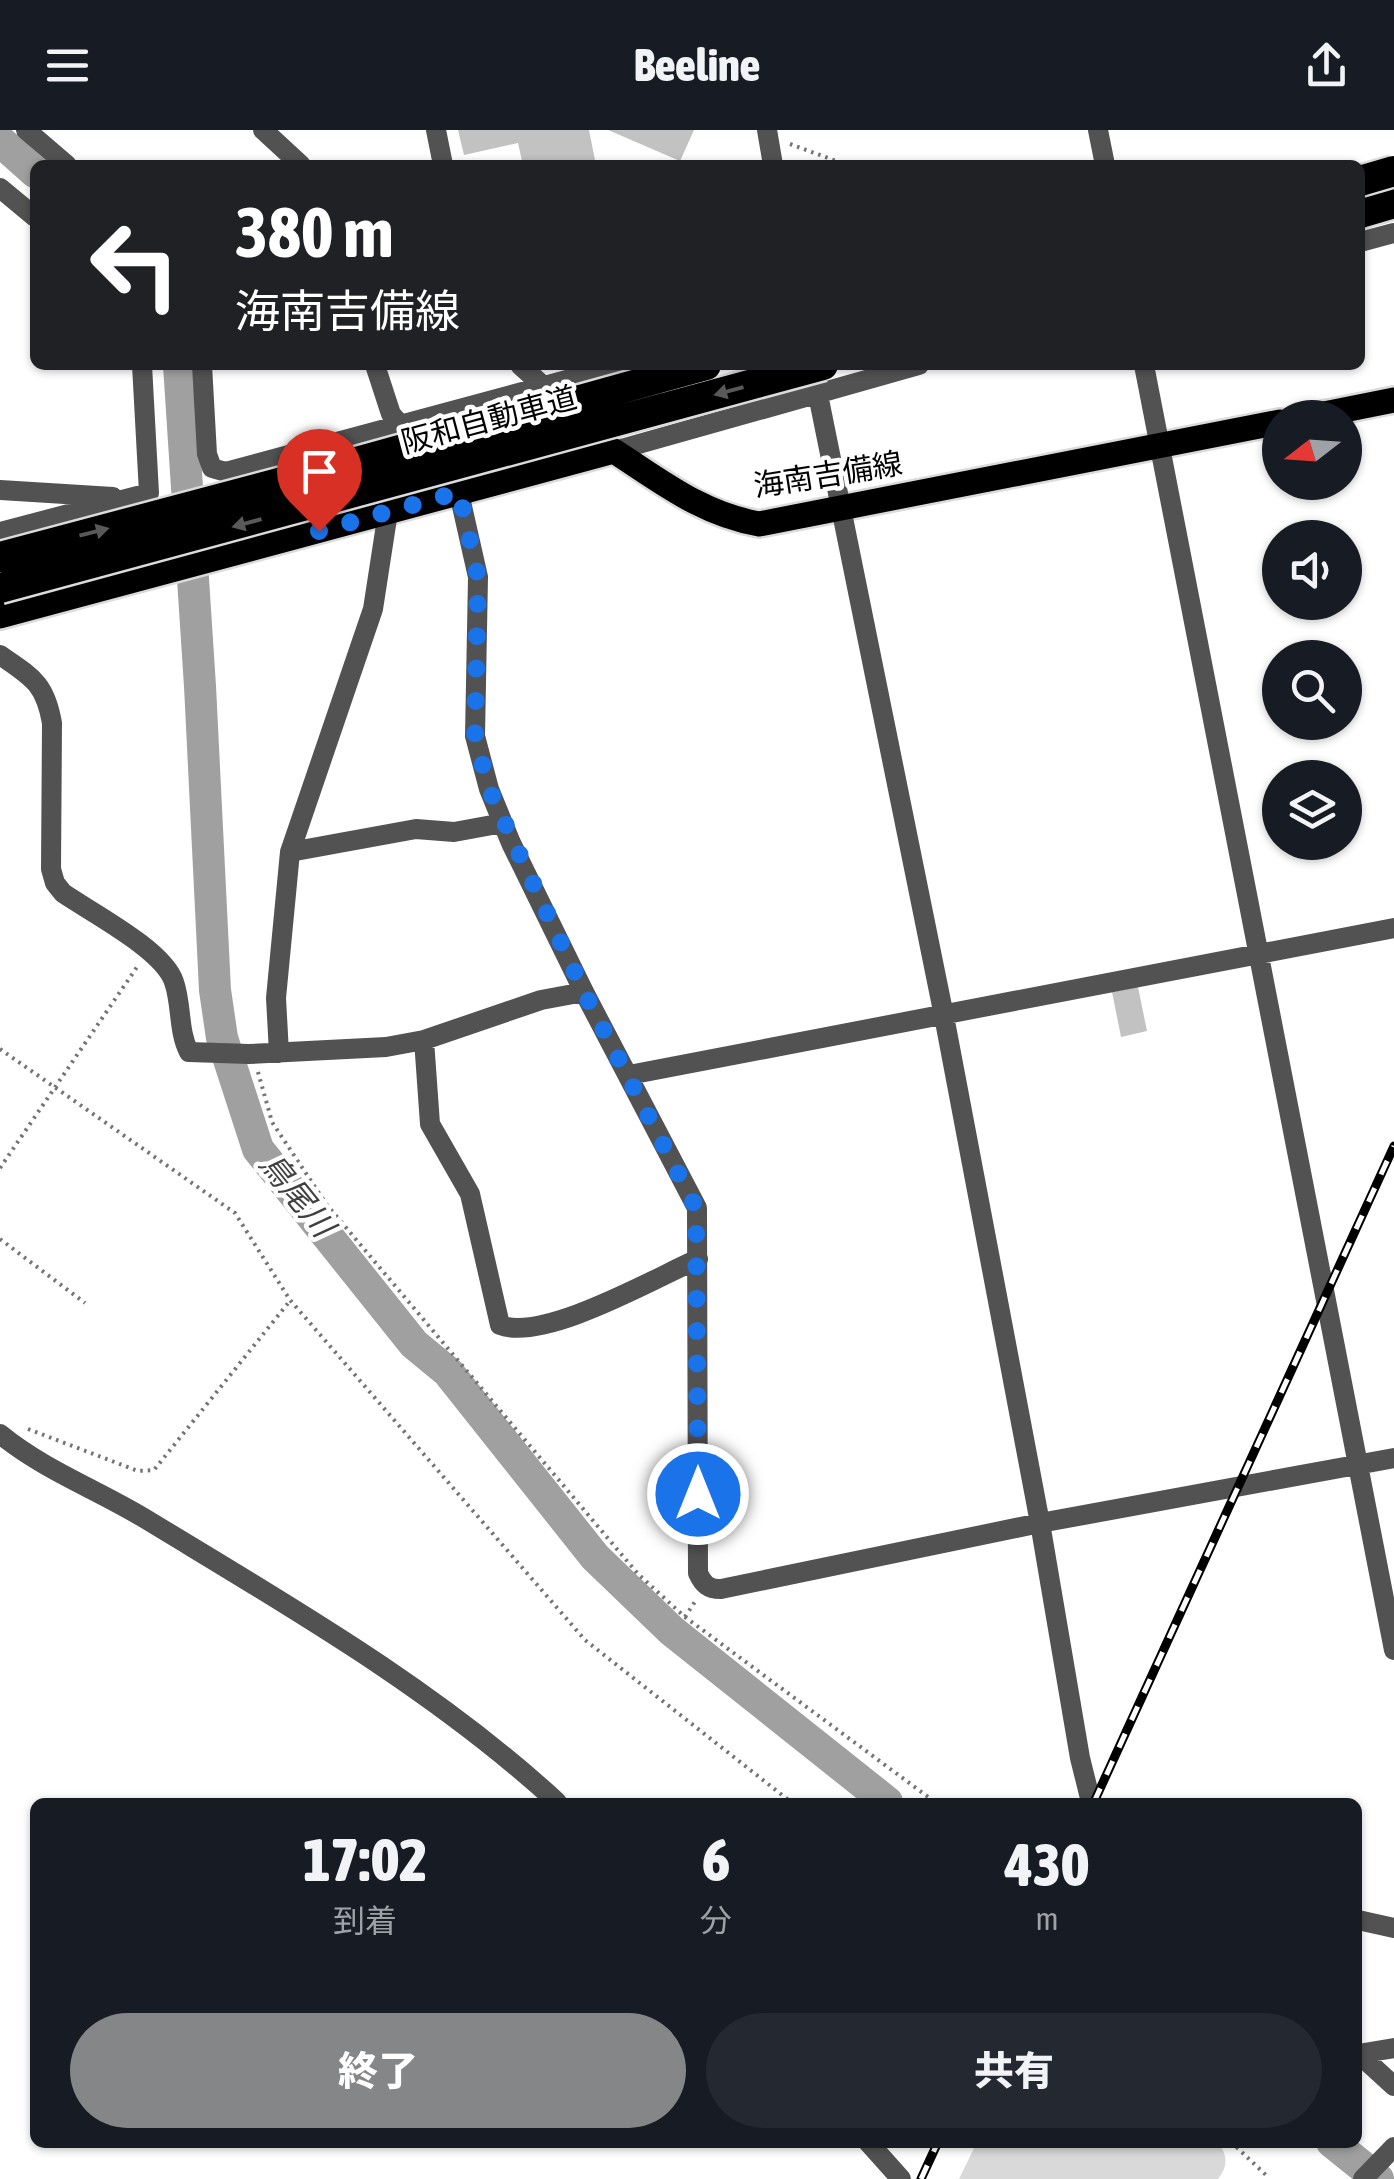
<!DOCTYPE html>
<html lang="ja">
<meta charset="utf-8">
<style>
body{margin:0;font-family:"Asap Condensed","Noto Sans JP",sans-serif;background:#242831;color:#f1f3f6;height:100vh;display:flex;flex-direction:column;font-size:38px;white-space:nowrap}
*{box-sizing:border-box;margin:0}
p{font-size:32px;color:#9ea1a6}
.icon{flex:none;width:55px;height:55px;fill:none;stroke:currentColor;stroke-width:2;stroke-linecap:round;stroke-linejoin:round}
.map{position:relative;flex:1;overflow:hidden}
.side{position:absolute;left:30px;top:1668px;width:1332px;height:350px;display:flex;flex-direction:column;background:#171b24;border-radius:15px;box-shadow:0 2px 8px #0004}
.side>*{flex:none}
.banner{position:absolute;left:30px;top:30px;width:1335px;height:210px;border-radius:15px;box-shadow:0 2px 8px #0004;background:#202124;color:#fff;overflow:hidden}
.needle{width:65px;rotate:253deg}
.fabs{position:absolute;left:1262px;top:270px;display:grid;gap:20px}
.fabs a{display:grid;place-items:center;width:100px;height:100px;border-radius:50%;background:#171b24;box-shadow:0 2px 8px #0004;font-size:50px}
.pin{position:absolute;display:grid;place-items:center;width:85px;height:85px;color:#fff;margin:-102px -42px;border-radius:50% 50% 50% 0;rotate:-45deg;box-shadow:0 0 10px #0007}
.pin .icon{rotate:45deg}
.me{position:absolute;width:110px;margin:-55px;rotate:0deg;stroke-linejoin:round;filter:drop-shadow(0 0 8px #0008)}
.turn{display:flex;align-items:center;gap:35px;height:210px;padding:0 40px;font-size:45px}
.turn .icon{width:130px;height:130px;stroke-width:2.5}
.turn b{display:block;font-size:70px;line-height:85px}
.eta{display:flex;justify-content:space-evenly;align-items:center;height:170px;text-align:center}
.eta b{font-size:60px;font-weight:800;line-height:70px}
.button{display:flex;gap:20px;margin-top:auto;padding:20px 40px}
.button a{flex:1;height:115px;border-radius:60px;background:#858687;color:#fff;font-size:40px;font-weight:800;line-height:115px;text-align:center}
.button a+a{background:#242831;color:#f1f3f6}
header{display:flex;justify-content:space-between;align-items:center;height:130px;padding:0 40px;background:#171b24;font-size:45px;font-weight:800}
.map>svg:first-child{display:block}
.green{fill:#d9d9d9}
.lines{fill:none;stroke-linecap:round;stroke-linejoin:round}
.river{stroke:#a0a0a0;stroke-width:32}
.building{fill:#c2c2c2}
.major-casing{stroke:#dbdbdb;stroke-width:30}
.highway-casing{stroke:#dbdbdb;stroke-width:35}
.path{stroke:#747474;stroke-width:4;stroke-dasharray:2.5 5;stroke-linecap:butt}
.minor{stroke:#525252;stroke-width:20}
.major{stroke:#000;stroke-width:25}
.highway{stroke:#000;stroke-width:30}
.rail-casing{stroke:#000;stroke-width:9}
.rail{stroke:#fff;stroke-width:5;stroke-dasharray:15;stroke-linecap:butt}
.highway-bridge-casing{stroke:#dbdbdb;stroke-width:35;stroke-linecap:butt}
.highway-bridge{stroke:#000;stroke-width:30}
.oneway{fill:#595959}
.route{stroke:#1a73e8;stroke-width:18;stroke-dasharray:0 32.4}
.labels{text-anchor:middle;stroke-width:9;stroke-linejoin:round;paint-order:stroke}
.street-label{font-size:30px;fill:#000;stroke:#fff}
.water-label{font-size:32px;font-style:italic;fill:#414141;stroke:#fff}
</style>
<header><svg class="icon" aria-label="menu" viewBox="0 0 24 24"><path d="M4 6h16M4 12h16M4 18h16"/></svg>Beeline<svg class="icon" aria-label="share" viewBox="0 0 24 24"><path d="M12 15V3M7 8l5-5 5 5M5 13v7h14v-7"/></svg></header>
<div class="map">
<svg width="1394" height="2049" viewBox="0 0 1394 2049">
<rect width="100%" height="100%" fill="#fff"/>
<path class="green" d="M977 2012 1218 2013C1228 2025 1228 2036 1218 2049H959Z"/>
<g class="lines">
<path class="river" d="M0 11 35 42
M179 235 200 556 215 860 222 908 258 1019 414 1214 448 1242 595 1427 672 1501 887 1672
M1332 2012 1378 2049"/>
</g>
<path class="building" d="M458 0H589L596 35H528L522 31 518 13 464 25Z
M608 0H694L680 31Z
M1138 857 1147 901 1121 907 1112 862Z"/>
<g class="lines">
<defs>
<path id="major" d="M1304 288 1394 270
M0 486 614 321C662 352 702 384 759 394L1280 292"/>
<path id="highway" d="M1360 83 1394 73"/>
</defs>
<use href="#major" class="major-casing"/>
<use href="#highway" class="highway-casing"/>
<path class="path" d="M790 14 847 35
M0 919 235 1083 290 1170 585 1510 791 1672
M258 942 272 992 327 1075 638 1444 685 1487 935 1672
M0 1038 137 837
M0 1109 85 1173
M28 1299 138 1341 154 1340 289 1172
M685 1487 696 1470
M1231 2012 1266 2045"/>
<path class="minor" d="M26 0 67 35
M263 0 301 35
M436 0 443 35
M767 0 773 35
M1098 0 1105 35
M0 58 35 87
M1360 112 1394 103
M202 235 207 324 212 338 226 342 622 235
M375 235 391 284 408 304
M520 235 552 264
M812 235 944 886 1040 1393 1080 1628 1091 1672
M1144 235 1394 1520
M606 314 614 321 919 235
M0 360 113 367
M459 363 478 447 475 606 489 659 511 713 584 862 697 1078 698 1443C703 1454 708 1459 721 1459L1040 1393 1394 1328
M0 402 149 363 142 235
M0 525C32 547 45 553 52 593L51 739 55 753 63 763C92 783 164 820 174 852 182 875 178 901 189 922L249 924 386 917 424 910 541 870 584 862
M290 722 416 699 454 702 503 693
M424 910 430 994 470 1064 500 1195C544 1212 655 1148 698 1129
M279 923 276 868 290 722 373 479 388 382
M629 945 1394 798
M0 1304C44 1340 96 1359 144 1388 287 1475 434 1559 557 1672
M1358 1790 1394 1798
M1358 1924 1394 1918
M1359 1924 1394 1956
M868 2012 901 2049
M1363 2049 1394 2017"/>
<use href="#major" class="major"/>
<use href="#highway" class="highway"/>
<defs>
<path id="rail" d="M1094 1672 1394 1016
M921 2049 938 2012"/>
</defs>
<use href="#rail" class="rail-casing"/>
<use href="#rail" class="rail"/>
<defs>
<path id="highway-bridge" d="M1360 51 1394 41
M0 427 324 341 706 235
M0 458 823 235"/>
</defs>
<use href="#highway-bridge" class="highway-bridge-casing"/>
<use href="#highway-bridge" class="highway-bridge"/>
</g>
<defs><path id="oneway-solid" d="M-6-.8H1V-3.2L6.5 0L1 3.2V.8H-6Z" transform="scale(2.5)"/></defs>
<g class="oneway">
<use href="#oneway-solid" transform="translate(729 261) rotate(165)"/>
<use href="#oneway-solid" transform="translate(247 393) rotate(165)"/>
<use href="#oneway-solid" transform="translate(94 402) rotate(-14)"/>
</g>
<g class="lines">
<path class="route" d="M319 401 459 362 478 447 475 606 489 659 584 862 696 1078 698 1364"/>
</g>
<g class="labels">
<g class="street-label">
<text transform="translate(489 290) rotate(-15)" y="10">阪和自動車道</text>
<text transform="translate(828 345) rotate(-9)" y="10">海南吉備線</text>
</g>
<g class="water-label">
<text transform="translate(297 1065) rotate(51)" y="11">鳥尾川</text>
</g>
</g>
</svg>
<div class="fabs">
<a><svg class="needle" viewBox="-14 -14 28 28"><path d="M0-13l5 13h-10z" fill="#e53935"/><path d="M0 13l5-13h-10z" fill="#9ea1a6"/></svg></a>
<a><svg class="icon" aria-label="sound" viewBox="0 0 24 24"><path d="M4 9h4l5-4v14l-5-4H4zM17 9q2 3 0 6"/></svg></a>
<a><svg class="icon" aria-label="search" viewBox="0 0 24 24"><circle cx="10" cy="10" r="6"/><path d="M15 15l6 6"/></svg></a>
<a><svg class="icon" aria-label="layers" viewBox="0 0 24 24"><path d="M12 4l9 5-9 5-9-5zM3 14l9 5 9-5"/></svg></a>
</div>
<div class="pin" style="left:319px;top:401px;background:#d93025"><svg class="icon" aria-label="arrive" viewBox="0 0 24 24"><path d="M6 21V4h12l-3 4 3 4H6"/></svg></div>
<svg class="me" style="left:698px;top:1364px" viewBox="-20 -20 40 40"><circle r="17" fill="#1a73e8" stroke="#fff" stroke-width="3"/><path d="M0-11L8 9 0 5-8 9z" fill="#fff"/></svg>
<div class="banner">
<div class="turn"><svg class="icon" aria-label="left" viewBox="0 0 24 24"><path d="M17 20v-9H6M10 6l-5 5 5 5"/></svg><div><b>380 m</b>海南吉備線</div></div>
</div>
<section class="side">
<div class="eta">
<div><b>17:02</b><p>到着</p></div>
<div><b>6</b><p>分</p></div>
<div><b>430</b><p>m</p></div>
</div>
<div class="button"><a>終了</a><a>共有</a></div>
</section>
</div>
